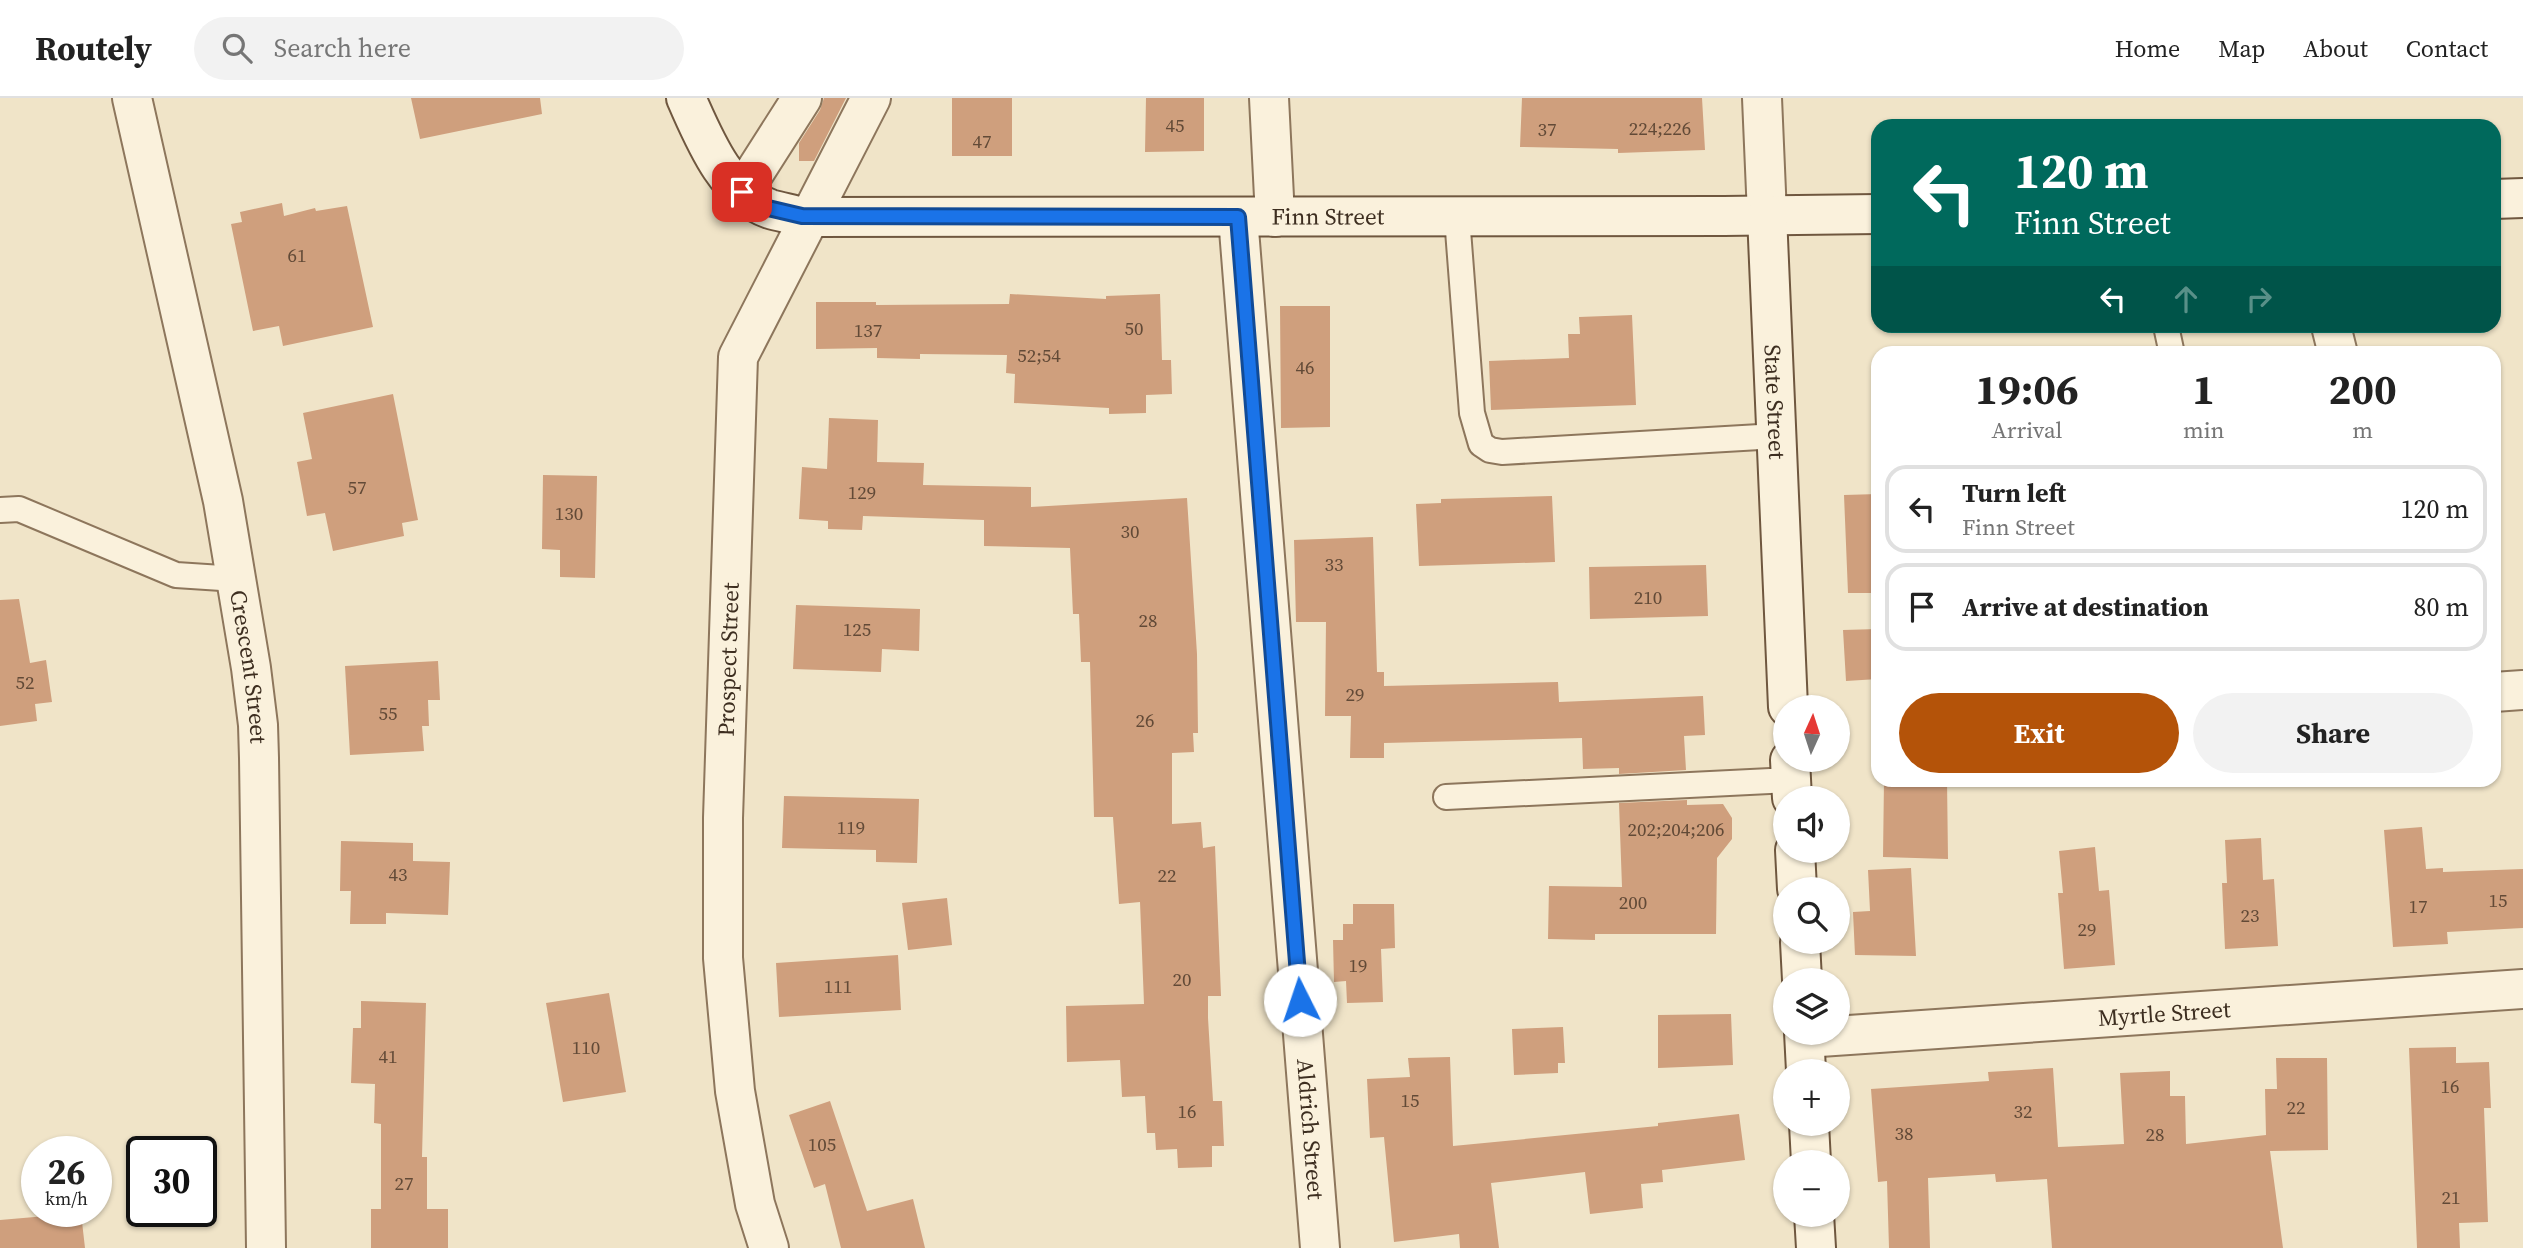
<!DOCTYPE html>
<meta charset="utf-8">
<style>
body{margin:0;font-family:"Source Serif 4",serif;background:#f2f2f2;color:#222;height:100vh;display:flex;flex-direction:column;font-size:26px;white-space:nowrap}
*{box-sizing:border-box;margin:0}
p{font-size:23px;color:#767676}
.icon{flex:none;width:38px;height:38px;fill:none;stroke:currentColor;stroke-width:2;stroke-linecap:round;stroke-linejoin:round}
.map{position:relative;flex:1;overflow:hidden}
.drawer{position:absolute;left:1871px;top:248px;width:630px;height:441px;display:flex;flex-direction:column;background:#fff;border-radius:21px;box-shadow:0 2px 5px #0004}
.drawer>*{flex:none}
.guide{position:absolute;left:1871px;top:21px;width:630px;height:214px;border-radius:21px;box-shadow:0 2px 5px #0004;background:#00695c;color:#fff;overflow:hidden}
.needle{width:46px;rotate:3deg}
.buttons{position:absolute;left:1773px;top:597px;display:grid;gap:14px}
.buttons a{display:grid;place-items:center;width:77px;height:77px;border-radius:50%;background:#fff;box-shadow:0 2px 5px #0004;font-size:35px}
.speed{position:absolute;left:21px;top:1038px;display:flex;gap:14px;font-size:35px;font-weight:700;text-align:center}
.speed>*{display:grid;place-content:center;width:91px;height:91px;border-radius:50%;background:#fff;box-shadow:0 2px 5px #0004;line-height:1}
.speed small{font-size:18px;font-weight:400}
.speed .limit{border:4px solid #111;border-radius:10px;background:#fff;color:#111}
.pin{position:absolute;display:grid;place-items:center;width:60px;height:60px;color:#fff;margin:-30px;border-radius:14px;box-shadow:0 4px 10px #0006}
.me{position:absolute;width:77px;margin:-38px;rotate:356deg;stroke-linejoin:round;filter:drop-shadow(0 0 5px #0008)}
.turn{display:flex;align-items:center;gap:24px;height:147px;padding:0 28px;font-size:32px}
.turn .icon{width:91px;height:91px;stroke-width:2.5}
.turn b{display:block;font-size:49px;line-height:60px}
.lanes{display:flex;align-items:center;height:66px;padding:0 28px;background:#0003;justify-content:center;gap:35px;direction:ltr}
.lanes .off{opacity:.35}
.eta{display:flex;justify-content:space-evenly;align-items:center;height:119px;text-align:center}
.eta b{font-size:42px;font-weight:700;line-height:49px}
.action{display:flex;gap:14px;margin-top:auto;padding:14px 28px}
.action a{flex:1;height:80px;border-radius:42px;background:#b45309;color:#fff;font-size:28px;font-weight:700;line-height:80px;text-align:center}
.action a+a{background:#f2f2f2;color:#222}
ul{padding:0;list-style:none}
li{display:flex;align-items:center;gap:21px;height:88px;margin:0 14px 10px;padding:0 14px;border:4px solid #e0e0e0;border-radius:21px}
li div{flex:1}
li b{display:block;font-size:26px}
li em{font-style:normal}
header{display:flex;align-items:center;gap:42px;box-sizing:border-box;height:98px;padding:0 35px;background:#fff;border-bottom:2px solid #e0e0e0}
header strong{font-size:33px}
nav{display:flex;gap:38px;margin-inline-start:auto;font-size:24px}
.search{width:490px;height:63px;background:#f2f2f2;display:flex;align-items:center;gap:18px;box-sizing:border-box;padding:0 24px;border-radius:38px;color:#767676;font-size:26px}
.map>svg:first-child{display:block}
.building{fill:#cf9f7d}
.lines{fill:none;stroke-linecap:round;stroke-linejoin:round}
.lane-casing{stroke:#8d765c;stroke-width:28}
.street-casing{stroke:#8d765c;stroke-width:42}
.secondary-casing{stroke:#6f573f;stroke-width:42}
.lane{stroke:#faf1dc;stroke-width:24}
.street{stroke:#faf1dc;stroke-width:38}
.secondary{stroke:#faf1dc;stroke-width:38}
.route-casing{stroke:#114b97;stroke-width:18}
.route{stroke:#1a73e8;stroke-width:12}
.labels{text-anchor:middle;stroke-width:7;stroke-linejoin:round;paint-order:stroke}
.number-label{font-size:19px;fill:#624a37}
.street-label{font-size:23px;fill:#3d2e20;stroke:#f7eed8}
</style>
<header>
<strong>Routely</strong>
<div class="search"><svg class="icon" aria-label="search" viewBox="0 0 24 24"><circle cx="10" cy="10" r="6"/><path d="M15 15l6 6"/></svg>Search here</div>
<nav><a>Home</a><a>Map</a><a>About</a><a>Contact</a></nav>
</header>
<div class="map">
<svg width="2523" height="1150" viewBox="0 0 2523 1150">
<rect width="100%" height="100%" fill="#f0e4c8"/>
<path class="building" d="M411 0H540L542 16 420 41Z
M824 0H846L814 63H799V45L820 12Z
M952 0H1012V58H952Z
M1146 0H1204V53L1145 54Z
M1522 0H1702L1705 52 1618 55V51L1520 49Z
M282 105 284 118 315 110 316 113 347 108 373 229 283 248 279 228 253 233 231 126 242 124 240 114Z
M1010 196 1106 201V198L1160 196 1162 262H1171L1172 296 1146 297V315L1109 316V310L1014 305 1015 276 1006 275 1007 257 920 256V261L877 260V250L816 251V204H876V207L1009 206Z
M1280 208H1330V329L1281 330Z
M1632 217 1636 307 1491 312 1489 263 1569 260 1568 236H1580L1579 219Z
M393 296 418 422 402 425 404 438 333 453 325 415 307 418 297 364 312 361 303 315Z
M829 320 878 322 877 364 924 365 923 387 1031 389V409L1187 400 1197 556 1198 635H1193L1194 654 1172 655V726L1201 724 1203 750 1215 748 1221 898H1208V920L1213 1003H1222L1224 1048H1212V1069L1178 1070 1177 1051 1156 1052 1155 1035H1147L1145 998 1122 999 1120 962 1067 964 1066 908 1144 906 1140 804 1119 806 1113 719H1094L1090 564H1081L1079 516H1073L1070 450 984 448V422L863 418 862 432 828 431V423L799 421 802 369 827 371Z
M543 377 597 378 595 480 560 479V452L542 451Z
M1878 396V495H1848L1844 397Z
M1552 398 1555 464 1419 468 1416 406 1441 405V401Z
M1373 439 1377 574H1384V588L1558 584 1559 604 1703 598 1705 637 1684 638 1686 672 1619 676V670L1583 671 1582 640 1384 645V660H1350L1351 618H1325L1326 524H1296L1294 442Z
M1706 467 1708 518 1590 521 1589 469Z
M19 501 30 565 46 562 52 604 35 606 37 623 0 628V502Z
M796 507 920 511 919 553 882 551 881 574 793 571Z
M1878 531V581L1846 583 1843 532Z
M438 563 440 602H428L429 628H422L424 653 350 657 345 568Z
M1884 682H1947L1948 761 1883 759Z
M784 698 919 701 917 765 876 764V752L782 750Z
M1687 702V707L1723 706 1732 720V741L1717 760 1716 836H1595V842L1548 841 1549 788 1622 789 1619 705Z
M2422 729 2426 771 2443 770V774L2523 771V830L2447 834 2448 846 2393 849 2384 732Z
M2261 740 2263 782 2274 781 2278 848 2225 851 2222 785H2227L2225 742Z
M341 743 413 745V763L450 764 448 817 386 815V826H350L351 793H340Z
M2095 749 2099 793 2109 792 2115 867 2064 871 2058 795H2063L2059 753Z
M1911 770 1916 858 1855 857 1853 814 1870 813 1868 772Z
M947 800 952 847 908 852 902 805Z
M1353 806H1394L1395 850 1381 851 1383 904 1347 905 1346 883 1334 884 1333 842H1343V826H1353Z
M898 857 901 912 779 919 776 865Z
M609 895 626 994 563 1004 546 905Z
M361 903 426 905 422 1059H427V1111H448V1150H371V1111H381V1026L374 1025 375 986 351 985 353 930H361Z
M1731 916 1733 967 1658 970V917Z
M1563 929 1565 965H1558V975L1514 977 1512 931Z
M2456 949V965L2489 964 2491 1010H2484L2488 1124 2459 1125 2460 1150H2417L2409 950Z
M1450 959 1453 1048 1658 1028V1025L1739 1016 1745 1062 1662 1072 1663 1084 1641 1086 1643 1110 1590 1116 1585 1074 1491 1085 1499 1150H1460L1459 1136 1394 1144 1384 1039 1370 1040 1367 981 1410 979 1408 960Z
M2276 960H2327L2328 1052 2270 1053 2283 1150H2052L2047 1081 1996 1084 1995 1076 1928 1080 1930 1150H1889L1887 1083 1878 1084 1871 991 1989 983 1988 974 2053 970 2058 1049 2124 1046 2120 975 2170 973V998H2185L2186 1046 2266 1037 2265 991H2277Z
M830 1003 867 1113 913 1101 925 1150H841L825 1086 814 1090 789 1017Z
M81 1115 85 1150H0V1122Z"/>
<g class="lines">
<defs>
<path id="lane" d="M1457 119 1472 315 1481 346 1490 352 1502 354 1777 338
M2166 228 2172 256
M0 412 19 411 176 477 237 481
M1446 699 1791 682"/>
<g id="street">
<path id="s1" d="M132 0 223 403 251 570 258 627 259 660 266 1150"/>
<path d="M1269 0 1275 119"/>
<path d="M1762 0 1767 117"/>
<path d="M742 94 802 0"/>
<path id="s2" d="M1238 119 1320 1150"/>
<path d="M2331 228 2338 256"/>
<path d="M2494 594 2523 592"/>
<path id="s3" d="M1805 940 2523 891"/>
<path id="s4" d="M769 1150 755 1106 735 993 723 860V720L738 259 871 0"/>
</g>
<g id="secondary">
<path id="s5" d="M686 0C704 40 725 95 770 111 780 114 792 116 802 119L1724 118 1878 116"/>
<path d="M2494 101 2523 100"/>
<path id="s6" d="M1767 117 1788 609"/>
<path d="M1790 662 1792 700"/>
<path d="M1795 752 1797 791"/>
<path d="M1800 844 1802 882"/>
<path d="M1804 934 1806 973"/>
<path d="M1809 1026 1811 1064"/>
<path d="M1814 1116 1816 1150"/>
</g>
</defs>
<use href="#lane" class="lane-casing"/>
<use href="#street" class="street-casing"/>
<use href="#secondary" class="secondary-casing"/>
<use href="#lane" class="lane"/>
<use href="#street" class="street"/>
<use href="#secondary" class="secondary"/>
</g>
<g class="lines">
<defs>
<path id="route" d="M742 94 768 110 802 118 1238 119 1300 902"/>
</defs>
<use href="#route" class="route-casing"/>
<use href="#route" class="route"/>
</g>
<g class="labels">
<g class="number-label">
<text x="1175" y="34">45</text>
<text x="1660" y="37">224;226</text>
<text x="1547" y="38">37</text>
<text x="982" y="50">47</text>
<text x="297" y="164">61</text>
<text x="1134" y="237">50</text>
<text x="868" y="239">137</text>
<text x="1039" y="264">52;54</text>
<text x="1305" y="276">46</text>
<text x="357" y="396">57</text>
<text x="862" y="401">129</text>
<text x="569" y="422">130</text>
<text x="1130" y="440">30</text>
<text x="1334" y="473">33</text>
<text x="1648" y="506">210</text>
<text x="1148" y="529">28</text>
<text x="857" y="538">125</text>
<text x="25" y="591">52</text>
<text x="1355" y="603">29</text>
<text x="388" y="622">55</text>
<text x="1145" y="629">26</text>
<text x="851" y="736">119</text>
<text x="1676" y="738">202;204;206</text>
<text x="398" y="783">43</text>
<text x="1167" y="784">22</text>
<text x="2498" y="809">15</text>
<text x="1633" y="811">200</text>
<text x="2418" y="815">17</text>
<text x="2250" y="824">23</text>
<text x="2087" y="838">29</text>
<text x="1358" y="874">19</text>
<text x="1182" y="888">20</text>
<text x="838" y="895">111</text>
<text x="586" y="956">110</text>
<text x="388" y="965">41</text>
<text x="2450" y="995">16</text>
<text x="1410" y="1009">15</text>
<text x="2296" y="1016">22</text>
<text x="1187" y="1020">16</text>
<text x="2023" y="1020">32</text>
<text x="1904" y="1042">38</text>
<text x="2155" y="1043">28</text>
<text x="822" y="1053">105</text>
<text x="404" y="1092">27</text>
<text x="2451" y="1106">21</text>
</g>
<g class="street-label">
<text dy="8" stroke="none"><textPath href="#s5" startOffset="702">Finn Street</textPath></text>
<text dy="8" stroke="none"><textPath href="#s6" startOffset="187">State Street</textPath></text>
<text dy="8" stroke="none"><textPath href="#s4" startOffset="593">Prospect Street</textPath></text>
<text dy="8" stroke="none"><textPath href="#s1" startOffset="581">Crescent Street</textPath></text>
<text dy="8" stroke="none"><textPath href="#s3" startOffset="360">Myrtle Street</textPath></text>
<text dy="8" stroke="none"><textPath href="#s2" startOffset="915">Aldrich Street</textPath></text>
</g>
</g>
</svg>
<div class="buttons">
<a><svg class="needle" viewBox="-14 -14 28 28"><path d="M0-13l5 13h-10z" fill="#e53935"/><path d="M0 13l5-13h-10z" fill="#767676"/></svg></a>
<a><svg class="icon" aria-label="sound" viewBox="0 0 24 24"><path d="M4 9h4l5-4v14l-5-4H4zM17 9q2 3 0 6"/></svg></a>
<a><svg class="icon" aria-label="search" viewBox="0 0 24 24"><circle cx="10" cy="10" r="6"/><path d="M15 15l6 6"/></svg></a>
<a><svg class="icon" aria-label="layers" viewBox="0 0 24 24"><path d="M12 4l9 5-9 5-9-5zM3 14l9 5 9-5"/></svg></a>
<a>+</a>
<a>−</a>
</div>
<div class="speed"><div>26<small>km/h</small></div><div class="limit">30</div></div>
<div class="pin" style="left:742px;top:94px;background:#d93025"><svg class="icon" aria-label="arrive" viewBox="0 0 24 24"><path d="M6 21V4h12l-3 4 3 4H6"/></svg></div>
<svg class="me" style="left:1300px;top:902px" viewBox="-20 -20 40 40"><circle r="19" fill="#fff"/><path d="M0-13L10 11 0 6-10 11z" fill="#1a73e8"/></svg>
<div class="guide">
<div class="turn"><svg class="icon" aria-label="left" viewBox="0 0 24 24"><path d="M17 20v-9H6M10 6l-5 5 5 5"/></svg><div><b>120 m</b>Finn Street</div></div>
<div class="lanes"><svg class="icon" aria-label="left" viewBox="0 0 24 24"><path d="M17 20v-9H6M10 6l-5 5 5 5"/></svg><svg class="icon off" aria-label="ahead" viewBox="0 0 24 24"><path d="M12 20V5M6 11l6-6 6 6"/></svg><svg class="icon off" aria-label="right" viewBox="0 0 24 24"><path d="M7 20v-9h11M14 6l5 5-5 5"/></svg></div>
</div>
<section class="drawer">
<div class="eta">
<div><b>19:06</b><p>Arrival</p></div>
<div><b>1</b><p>min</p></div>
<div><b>200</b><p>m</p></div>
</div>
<ul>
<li><svg class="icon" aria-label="left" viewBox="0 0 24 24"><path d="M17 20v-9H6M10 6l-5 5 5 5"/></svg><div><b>Turn left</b><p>Finn Street</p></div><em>120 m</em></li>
<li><svg class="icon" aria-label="arrive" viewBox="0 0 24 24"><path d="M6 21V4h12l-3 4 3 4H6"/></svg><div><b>Arrive at destination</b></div><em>80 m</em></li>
</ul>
<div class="action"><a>Exit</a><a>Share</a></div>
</section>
</div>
